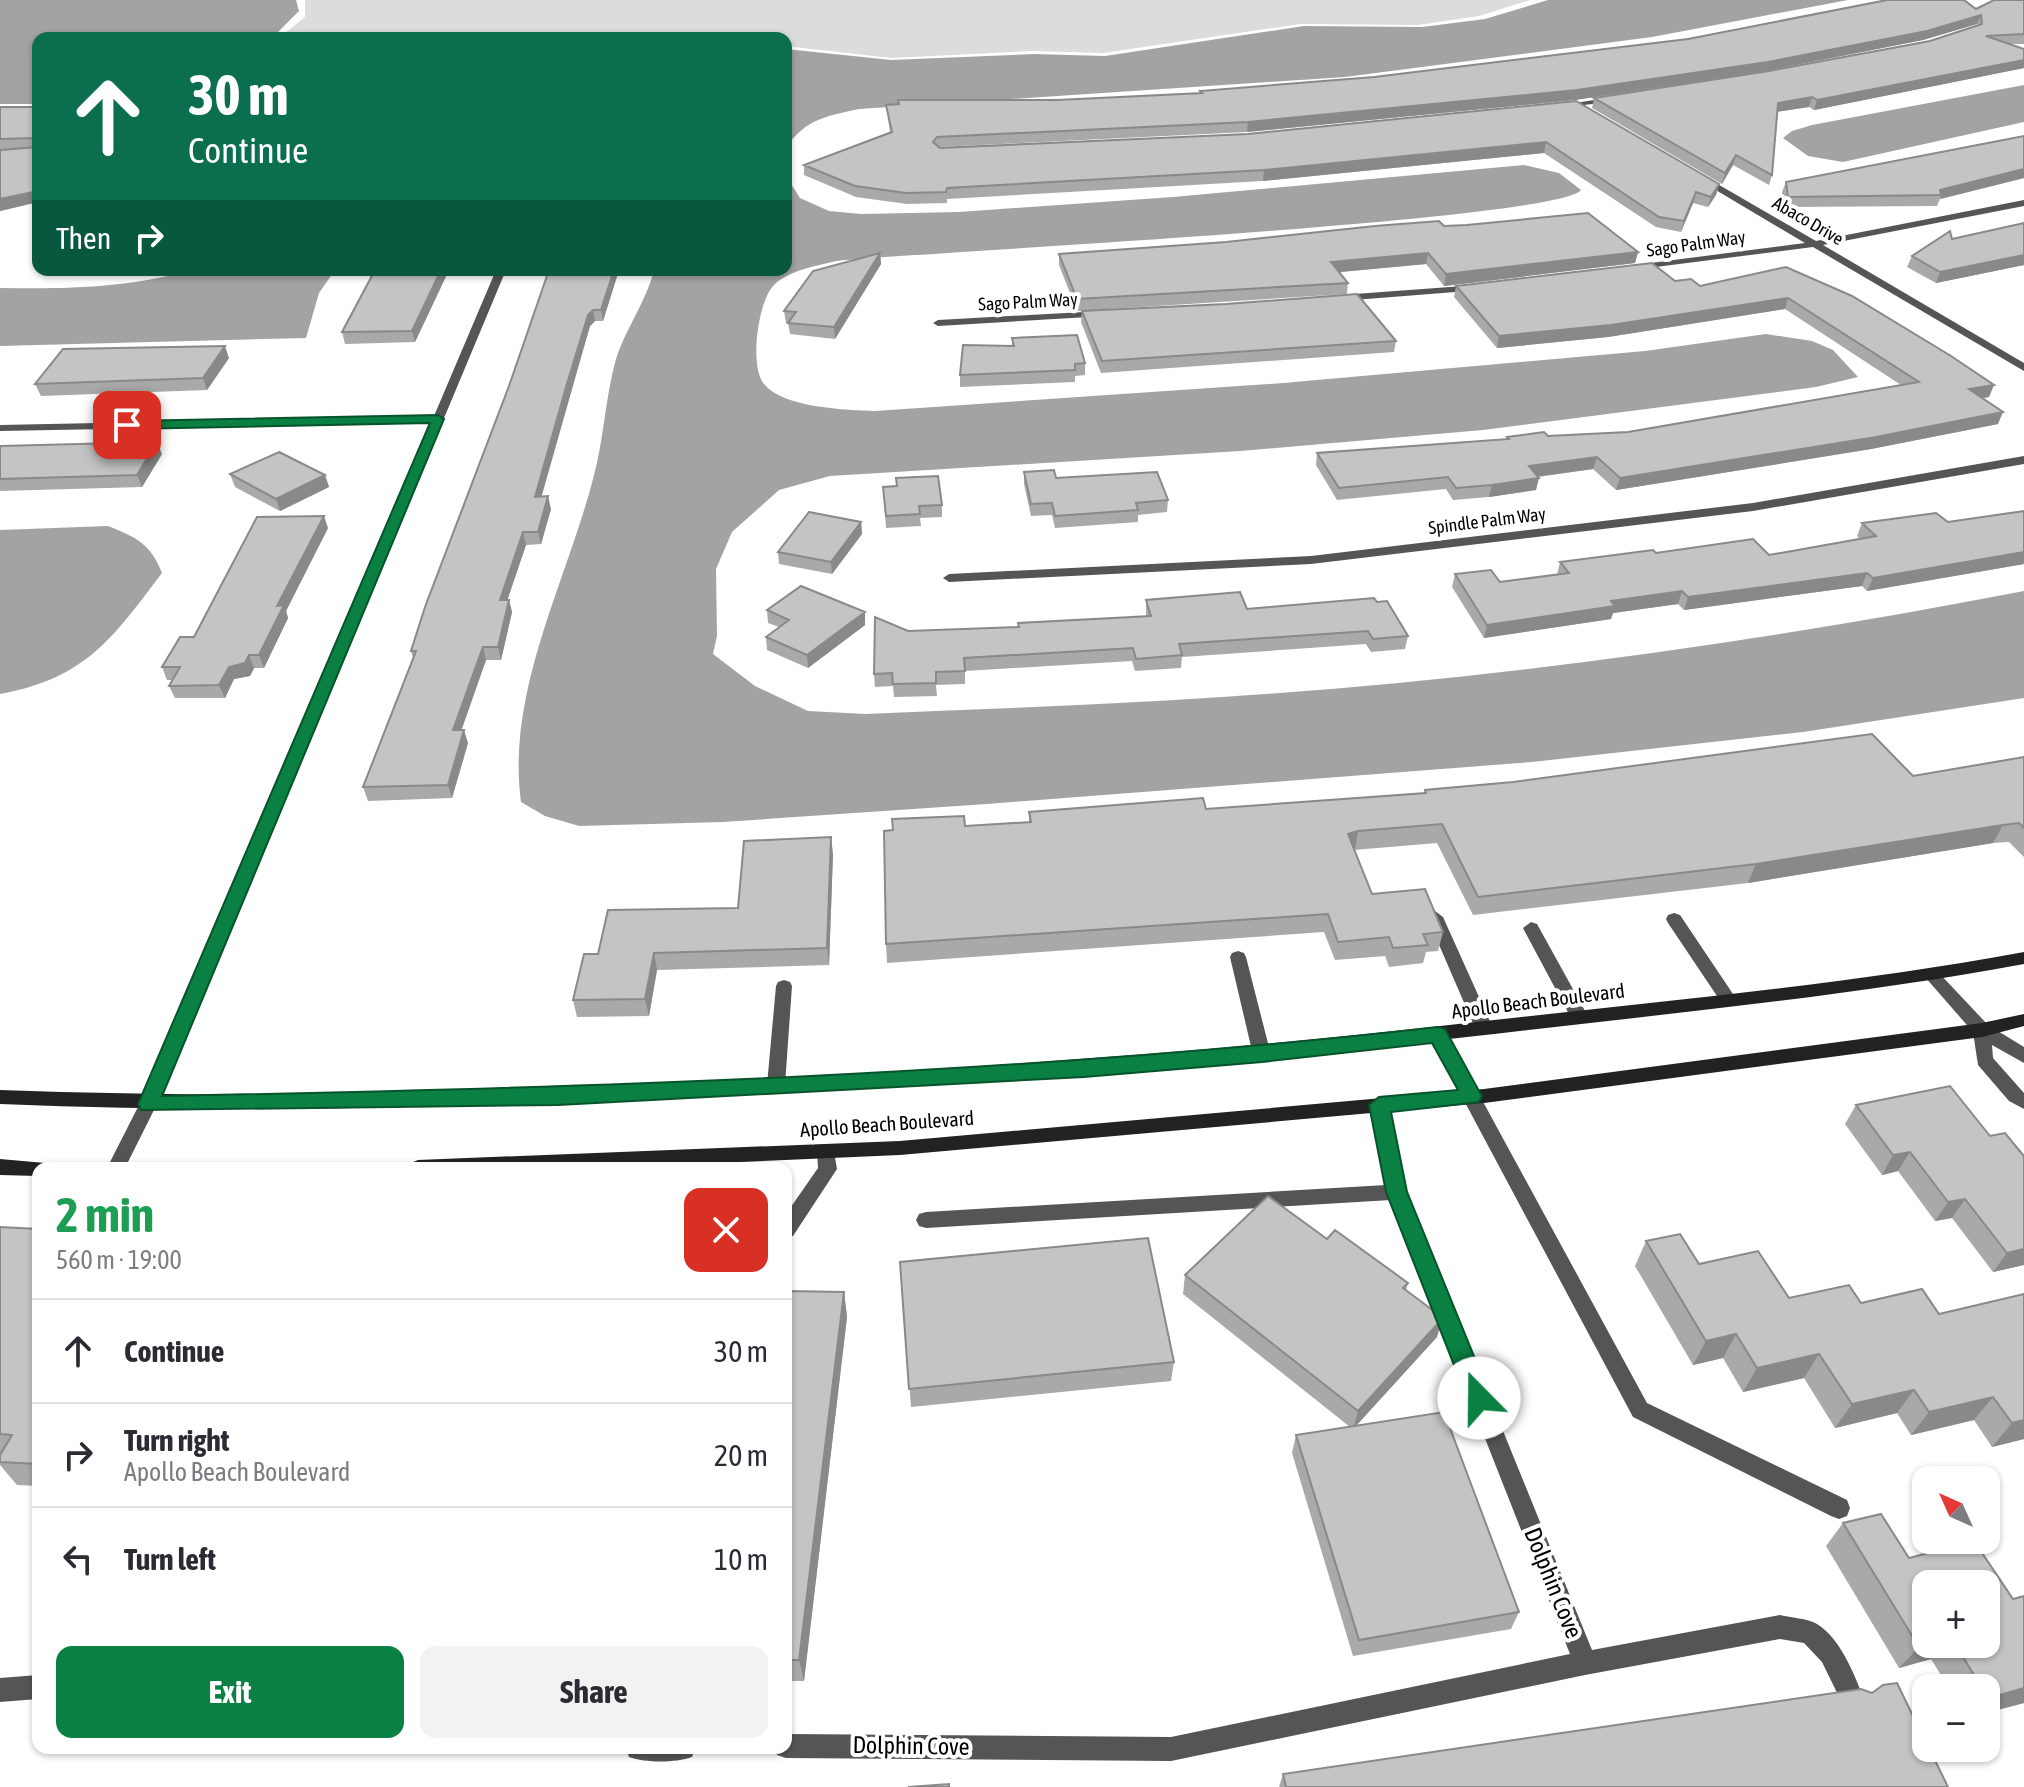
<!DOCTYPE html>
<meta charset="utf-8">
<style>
body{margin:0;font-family:"Asap Condensed",sans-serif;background:#f2f2f3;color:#2b2b33;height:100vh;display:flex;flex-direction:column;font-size:30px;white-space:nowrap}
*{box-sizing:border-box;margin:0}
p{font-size:26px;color:#7c7c81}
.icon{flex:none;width:44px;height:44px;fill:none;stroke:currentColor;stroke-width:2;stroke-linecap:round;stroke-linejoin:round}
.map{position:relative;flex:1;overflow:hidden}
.sheet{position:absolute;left:32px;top:1162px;width:760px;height:592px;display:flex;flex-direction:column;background:#fff;border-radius:16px;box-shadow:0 2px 6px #0004}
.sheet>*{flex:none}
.banner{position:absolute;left:32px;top:32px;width:760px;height:244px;border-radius:16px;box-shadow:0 2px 6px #0004;background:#0b6e4f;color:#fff;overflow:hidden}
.needle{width:52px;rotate:315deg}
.tools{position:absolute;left:1912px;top:1466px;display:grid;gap:16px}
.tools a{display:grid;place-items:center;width:88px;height:88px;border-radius:16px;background:#fff;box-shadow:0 2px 6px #0004;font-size:40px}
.pin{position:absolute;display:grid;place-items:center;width:68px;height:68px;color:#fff;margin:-34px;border-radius:16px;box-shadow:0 4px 12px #0006}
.me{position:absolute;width:88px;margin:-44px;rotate:338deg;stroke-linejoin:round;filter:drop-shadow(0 0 6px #0008)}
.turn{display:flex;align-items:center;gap:28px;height:168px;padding:0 24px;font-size:36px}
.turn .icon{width:104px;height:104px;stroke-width:2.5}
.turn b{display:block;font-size:56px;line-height:68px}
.then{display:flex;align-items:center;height:76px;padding:0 24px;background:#0003;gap:16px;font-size:30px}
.round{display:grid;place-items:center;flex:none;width:84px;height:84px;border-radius:16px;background:#f2f2f3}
.summary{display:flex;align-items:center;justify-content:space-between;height:136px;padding:0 24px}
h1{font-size:48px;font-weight:700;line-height:60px;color:#1e9e55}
.button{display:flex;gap:16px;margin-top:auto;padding:16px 24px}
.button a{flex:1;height:92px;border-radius:16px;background:#0b8043;color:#fff;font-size:32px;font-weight:700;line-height:92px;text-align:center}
.button a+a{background:#f2f2f3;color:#2b2b33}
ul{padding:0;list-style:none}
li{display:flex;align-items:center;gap:24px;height:104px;padding:0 24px;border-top:2px solid #e1e1e2}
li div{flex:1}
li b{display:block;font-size:30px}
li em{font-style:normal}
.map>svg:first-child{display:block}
.green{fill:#dcdcdc}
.water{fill:#a3a3a3}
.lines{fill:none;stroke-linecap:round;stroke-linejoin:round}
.service{fill:#555;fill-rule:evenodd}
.minor{fill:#555;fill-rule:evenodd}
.tertiary{fill:#555;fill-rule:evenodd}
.secondary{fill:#222;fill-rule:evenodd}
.wall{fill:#a9a9a9;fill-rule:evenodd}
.shaded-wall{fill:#898989}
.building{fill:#c4c4c4;stroke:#898989;stroke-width:2}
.route{fill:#0b8043;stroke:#07532c;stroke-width:2}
.labels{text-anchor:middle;stroke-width:8;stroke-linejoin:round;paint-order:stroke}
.far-street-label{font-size:18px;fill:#000;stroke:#fff}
.street-label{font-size:20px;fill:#000;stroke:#fff}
.near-street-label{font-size:24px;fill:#000;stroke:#fff}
</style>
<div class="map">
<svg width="2024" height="1787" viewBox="0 0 2024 1787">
<rect width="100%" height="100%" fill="#fff"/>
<path class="green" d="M305 0H1530L1479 16 1418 25 1300 24 1103 53 1032 51 891 58 786 46V38H293L284 34 305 17Z"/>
<path class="water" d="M0 0H296L299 11 272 38H38V104H0Z
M1548 0H1848L1652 37 1345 77 859 109C827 116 805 119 786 148V49L891 60 1034 54 1105 56 1304 26 1422 27 1485 19Z
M2024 85V122L1843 162 1808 156 1783 138 1792 131 1812 125Z
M1524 165 1559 173 1581 190C1557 221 923 252 836 261 817 266 789 270 774 285 758 301 749 366 764 384 783 408 847 410 875 411L1283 383 1645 351 1766 334 1812 341 1833 350 1858 377 1816 387 1483 430 1240 451 830 476 779 490 732 532 716 569 717 636 713 654 755 686 808 711 866 714C985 709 1104 705 1222 697 1491 680 1760 642 2024 591V698L1803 732 1532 762 987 804 723 822 579 826 545 816 521 802C506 692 566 583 593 479 604 440 605 398 616 359 626 328 646 302 654 270H786V176L800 198 829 211 861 214 959 212 1173 197Z
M194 270H335L319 293 306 338 0 346V288C72 289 123 288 194 270Z
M108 526C136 537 151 544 162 573 112 639 86 678 0 694V530Z"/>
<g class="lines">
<path class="service" d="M1435 911 1443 917 1493 1028 1490 1033H1478L1475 1028 1427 917Z
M1674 913 1680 915 1735 997 1738 1001 1735 1005H1723L1668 923 1666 919 1668 915Z
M1531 922 1537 924 1589 1018 1586 1023H1574L1571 1018 1523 928Z
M1238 951 1244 953 1246 957 1271 1055 1268 1060H1256L1253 1055 1230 957 1232 953Z
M1933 971 1939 973 1988 1025 2024 1047V1063L1992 1045 1993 1058 2024 1093V1109L2009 1101 1978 1065 1973 1032 1925 977 1927 973Z
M784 980 790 982 792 986 785 1085 782 1090 776 1092 770 1090 767 1085 776 986 778 982Z
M1438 1028 1444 1030 1647 1403 1847 1500 1850 1508 1847 1516 1839 1519 1831 1516 1633 1417 1429 1035 1432 1030Z
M38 1675V1699L0 1702V1678Z"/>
<path class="minor" d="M1613 97 1616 101 1560 108 1556 106Z
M1702 175 1816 241 2024 200V206L1823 245 2024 363V371L1813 247 1632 270 1630 268 1635 265 1805 243 1699 180 1698 178Z
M496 270H506L157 1104 154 1109 148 1111 142 1109 139 1104 431 423 0 431V425L434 416Z
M1477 285 1481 286V290L1341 301 1336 298 1341 295Z
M1102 311 1106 312V316L938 326 933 323 938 320Z
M2024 456V464L1753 511 1311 564 949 582 943 578 949 574 1311 556 1753 503Z
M1379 1098 1385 1100 1388 1105 1406 1192 1592 1650 1780 1615C1791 1618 1807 1618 1817 1624 1841 1639 1854 1674 1864 1699L1860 1707 1852 1711 1844 1707 1822 1662 1804 1643 1780 1639 1585 1675 1171 1761 786 1758 777 1755 775 1748H786V1734L1171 1737 1570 1654 1391 1200 926 1228 919 1226 916 1220 919 1214 926 1212 1386 1185 1370 1105 1373 1100Z
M826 1144 833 1146 837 1169 793 1236 786 1238V1214L818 1168 817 1151 819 1146Z
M626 1748H695L692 1757C675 1763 646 1763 629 1757Z"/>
<path class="tertiary" d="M148 1097 154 1099 157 1104 125 1168H107L142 1099Z"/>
<path class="secondary" d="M2024 952V964C1840 998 1653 1015 1467 1037 1244 1062 1020 1079 796 1091 531 1106 266 1115 0 1104V1090C266 1100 531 1092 796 1077 1020 1065 1244 1049 1467 1023 1653 1002 1840 986 2024 952Z
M2024 1014V1026L1982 1037 1484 1103 900 1155 600 1168H409L411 1163 418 1160 900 1141 1484 1089 1982 1023Z
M0 1159 45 1163 47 1168H38V1176L0 1175Z"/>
</g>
<path class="wall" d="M2024 0V44H2010L2024 49V68L1814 110 1809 107 1777 112 1772 175 1769 185 1733 165 1722 184 1592 108 1594 98 1769 71 1930 41 1978 25 1977 24 1923 40 1765 71 1575 100 1247 132 939 147 1248 134 1576 101 1719 184 1716 195 1708 207 1693 203 1681 232 1656 227 1544 153 1263 181 947 199V203L907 204 856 197 804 175V165L890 132 886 105 1057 100 1200 93V91L1374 77 1976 9Z
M0 107H38V202L0 211Z
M2024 136V178L1940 199 1937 206 1784 207 1782 192 1786 182Z
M2024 223V265L1936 283 1907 267 1912 256 1952 239Z
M1444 226 1638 252 1635 263 1444 286 1426 264 1339 272 1348 283 1347 294 1077 311 1059 265V254Z
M880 253 881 264 835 339 790 334 788 323H786L784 311Z
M1786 267 1989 397 1982 398 1998 424 1871 449 1616 490 1593 469 1538 477 1536 490 1489 497 1453 500 1446 489 1337 500 1316 465 1317 453 1506 439 1507 437 1548 436 1628 432 1901 385 1785 309 1608 337 1497 348 1454 297 1456 286 1675 281 1700 286Z
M375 270H449L415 342 345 344 342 332Z
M549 270H619L603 321H595L590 326 568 399 541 497 551 509 541 544 526 545 507 600H509L512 612 501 660H486L461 730 468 743 452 798 368 801 363 787 413 658 411 651 509 386Z
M1082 311 1396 341 1394 352 1101 373 1081 322Z
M1012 338 1085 363V375L1075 376V382L960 387V375L1012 346Z
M229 358 207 390 41 396 35 384Z
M0 446 162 454 142 487 0 491Z
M1024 472 1168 500 1167 512 1138 515V522L1055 528 1052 515 1031 516 1024 484Z
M230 474 325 475 329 487 280 511 235 487Z
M883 487 942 505V517L920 518 921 526 886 528Z
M2024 511V564L1867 591 1862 586 1684 610 1678 604 1613 613 1611 619 1484 638 1452 587 1455 574 1500 582 1557 575 1560 562 1656 553 1769 555 1860 539 1857 536 1862 523 1948 522Z
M861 522 862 534 832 574 779 564 778 552Z
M328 528 286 611 288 618 264 668H254L250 676 234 679 225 698H175L169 686 172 680H167L162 667 194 637Z
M1146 600 1247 609 1377 602 1408 636 1405 649 1371 652 1366 644 1182 657 1181 668 1135 671 1132 661 965 671V684L936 685 937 696 894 697 893 686 875 687 874 674 908 631 1018 627V623L1146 616Z
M767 610 865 612V625L808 668 767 650 766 637 779 627 768 623Z
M2024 757V857L2009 842 1993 843 1748 883 1473 915 1437 843 1354 850 1372 894 1443 932 1438 951 1426 952 1423 963 1389 967 1385 956 1335 960 1324 932 887 963 886 944 965 826 1029 822V812L1206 809 1424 793 1425 790 1913 776Z
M833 854 829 965 657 970 649 1016 577 1017 573 1000 598 954 738 908Z
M1856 1105 1990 1136 2024 1156V1265L1993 1272 1952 1218 1935 1221 1898 1171 1882 1175 1845 1124Z
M0 1227 38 1229V1486L17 1485 0 1465Z
M1327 1239 1408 1283 1406 1291 1437 1337 1356 1426 1519 1612 1511 1629 1353 1656 1292 1453 1296 1435 1350 1427 1183 1294 1185 1275Z
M1646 1241 1699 1264 1789 1298 1861 1303 1939 1314 2024 1294V1439L1992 1447 1974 1420 1911 1435 1897 1413 1835 1428 1804 1378 1743 1392 1723 1358 1693 1365 1635 1266Z
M900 1262 1174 1362 1171 1381 911 1407Z
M786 1291 844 1292 847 1317 804 1681H786Z
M1881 1514 1909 1558 1974 1541 2013 1599 2024 1596V1703L1986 1713V1688H1949L1931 1659 1899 1668 1826 1546 1843 1523ZM1926 1584H1986V1644H1926Z
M1283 1774 1948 1787H1279Z"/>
<path class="shaded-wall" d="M1981 15 1977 24 1923 40 1765 71 1575 100 1247 132 1248 122Z
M2024 60V68L1814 110 1817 100Z
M1812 97 1809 107 1775 112 1778 103Z
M1546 142 1544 153 1263 181 1264 170Z
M1736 155 1733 165 1722 184 1725 173Z
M2024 169V178L1940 199 1941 195 1940 190Z
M1719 184 1716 195 1708 207 1711 197Z
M38 191V202L0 211V199Z
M1696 192 1693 203 1681 232 1684 221Z
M1638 252 1635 263 1444 286 1446 274Z
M880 253 881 264 835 339 834 327Z
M1428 253 1426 264 1330 273 1331 262Z
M2024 255V265L1936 283 1940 272Z
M441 270H449L415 342 412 331Z
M614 270H619L603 321 601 310Z
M1788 298 1785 309 1608 337 1497 348 1499 336Z
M593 310 595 321 590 326 538 509 535 497 588 315Z
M225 346 229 358 207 390 203 378Z
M1994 385 1989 397 1964 401 1969 389Z
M2003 412 1998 424 1871 449 1616 490 1620 478Z
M157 442 162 454 142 487 137 475Z
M1597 457 1593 469 1526 478 1529 466Z
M325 475 329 487 280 511 276 499Z
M1539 478 1536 490 1489 497 1492 485Z
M548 496 551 509 541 544 538 532Z
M324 516 328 528 286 611 288 618 264 668 259 655 277 606Z
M861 522 862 534 832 574 831 562Z
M523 532 526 545 503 613 500 600Z
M2024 552V564L1867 591 1873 578Z
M1867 573 1862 586 1684 610 1688 597Z
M1682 591 1678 604 1613 613 1611 619 1484 638 1487 625 1611 601Z
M509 600 512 612 501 660 498 647Z
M865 612V625L808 668 807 655Z
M483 647 486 660 457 743 453 730Z
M249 655 254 668 250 676 234 679 225 698 219 685 229 667Z
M464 730 468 743 452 798 448 785Z
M2003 825 1993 843 1748 883 1756 864Z
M1358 831 1355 850 1348 834Z
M831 837 833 854 829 965 827 948Z
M654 953 657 970 649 1016 645 999Z
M1910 1152 1898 1171 1882 1175 1893 1155Z
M1965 1199 1952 1218 1935 1221 1948 1202Z
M2024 1249V1265L1993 1272 2007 1253Z
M844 1292 847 1317 804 1681 799 1660Z
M1443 1318 1437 1337 1353 1429 1358 1411Z
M1736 1334 1723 1358 1693 1365 1706 1341Z
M1819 1354 1804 1378 1743 1392 1757 1368Z
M1914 1390 1897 1413 1835 1428 1852 1404Z
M1993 1397 1974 1420 1911 1435 1929 1412Z
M2024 1420V1439L1992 1447 2012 1423Z
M1928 1644H1945L1931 1659 1899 1668 1919 1647Z
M2024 1688V1703L1986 1713V1701L1989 1698Z"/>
<path class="building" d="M1887 0H1964L1976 9 1994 0H2024V34L1986 36 2024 49V60L1817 100 1812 97 1778 103 1772 175 1736 155 1725 173 1594 98 1769 71 1930 41 1982 24 1981 15 1927 31 1768 62 1577 90 1248 122 937 137 933 142 940 148 1248 134 1576 101 1719 184 1711 197 1696 192 1684 221 1659 217 1546 142 1264 170 947 188 946 192 906 193 855 186 804 165 892 132 886 105 899 104 898 100H1057L1202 93 1200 91 1374 77 1688 39Z
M0 107H38V191L0 199V150L37 147 34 138 0 139Z
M2024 136V169L1940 190 1941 195 1788 197 1786 182Z
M1588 213 1638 252 1446 274 1428 253 1331 262 1348 283 1077 299 1059 254 1226 242 1375 226 1439 221 1444 226 1467 225Z
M2024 223V255L1940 272 1912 256 1950 231 1952 239Z
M880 253 834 327 788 323 796 312 784 311 813 271Z
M1652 263 1675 281 1691 279 1700 286 1786 267 1852 296 1951 356 1994 385 1969 389 2003 412 1876 437 1620 478 1597 457 1529 466 1539 478 1492 485 1456 488 1448 477 1339 488 1317 453 1509 439 1507 437 1544 432 1548 436 1628 432 1919 382 1788 298 1611 325 1499 336 1456 286Z
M375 270H441L412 331 342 332Z
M549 270H614L601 310H593L588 315 566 387 535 497 548 496 538 532H523L500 600H509L498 647H483L453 730H464L448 785 363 787 416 651H411L425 607 509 386Z
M1357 294 1396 341 1102 361 1082 311 1226 304Z
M1077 335 1085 363 1075 364V370L960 375 963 345 1014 346 1012 338Z
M225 346 203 378 35 384 63 349Z
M157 442 137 475 0 479V446Z
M279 452 325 475 276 499 230 474Z
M1054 470 1056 478 1157 472 1168 500 1136 503 1138 510 1055 516 1052 503 1031 504 1024 472Z
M938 476 942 505 919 506 920 514 886 516 883 487 897 486 896 478Z
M2024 511V552L1873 578 1867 573 1688 597 1682 591 1611 601 1615 606 1487 625 1455 574 1491 570 1500 582 1569 573 1560 562 1653 550 1656 553 1753 539 1769 555 1876 536 1862 523 1936 513 1948 522Z
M809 512 861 522 831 562 778 552Z
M324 516 277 606 284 605 259 655H249L245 663 229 667 219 685 169 686 180 667H162L180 637H194L257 517Z
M801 586 865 612 807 655 766 637 789 620 767 610Z
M1240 592 1247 609 1374 598 1377 602 1387 601 1408 636 1373 639 1368 631 1179 644 1182 655 1136 659 1133 648 964 658 965 671 936 672V683L893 684 892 673 874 674 875 617 908 631 1019 627 1018 623 1151 616 1146 600Z
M1872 734 1913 776 2024 757V828L2019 823 2003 825 1756 864 1478 897 1442 824 1358 831 1348 834 1372 894 1425 889 1443 932 1423 934 1428 945 1393 948 1389 937 1338 942 1328 914 886 944 884 831 893 830 892 819 964 816 965 826 1031 822 1029 812 1203 798 1206 809 1426 793 1425 790 1513 782Z
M831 837 827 948 654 953 645 999 573 1000 584 954H598L608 910 738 908 744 841Z
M1950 1086 1990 1136 2005 1133 2024 1156V1249L2007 1253 1965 1199 1948 1202 1910 1152 1893 1155 1856 1105Z
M1268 1196 1327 1239 1335 1230 1408 1283 1403 1288 1443 1318 1358 1411 1185 1275Z
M0 1227 38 1229V1464L0 1462V1455L12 1435 0 1434Z
M1680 1234 1699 1264 1758 1251 1789 1298 1849 1285 1861 1303 1922 1289 1939 1314 2024 1294V1420L2012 1423 1993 1397 1929 1412 1914 1390 1852 1404 1819 1354 1757 1368 1736 1334 1706 1341 1646 1241Z
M1148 1238 1174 1362 909 1389 900 1262Z
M786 1291 844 1292 799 1660H786Z
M1444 1412 1519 1612 1359 1640 1296 1435Z
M1881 1514 1909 1558 1974 1541 2013 1599 2024 1596V1688L1989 1698 1986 1694V1688H1982L1955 1644H1986V1584H1926V1644H1928L1919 1647 1843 1523Z
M1897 1683 1926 1743V1748H1929L1948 1787H1286L1283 1774 1861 1689 1872 1693 1883 1685Z
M949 1784V1787H908Z"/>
<path class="route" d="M438 415 444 419 162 1096C588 1088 1014 1075 1438 1027L1445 1029 1479 1091 1482 1096 1479 1102 1391 1112 1407 1192 1491 1398 1487 1406 1479 1409 1471 1406 1467 1398 1386 1192 1369 1105 1379 1097 1458 1090 1432 1043 1262 1062 1084 1077 558 1105 141 1110 138 1104 430 423 127 429 121 425 127 421Z"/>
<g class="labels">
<g class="far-street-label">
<text transform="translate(1808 221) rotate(30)" y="6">Abaco Drive</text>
<text transform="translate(1696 244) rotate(-8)" y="6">Sago Palm Way</text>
<text transform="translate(1028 302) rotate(-3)" y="6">Sago Palm Way</text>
<text transform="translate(1487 521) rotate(-7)" y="6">Spindle Palm Way</text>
</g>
<g class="street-label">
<text transform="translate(1538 1001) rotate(-7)" y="7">Apollo Beach Boulevard</text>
<text transform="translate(887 1124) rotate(-4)" y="7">Apollo Beach Boulevard</text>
</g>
<g class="near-street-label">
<text transform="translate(1553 1583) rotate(68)" y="8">Dolphin Cove</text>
<text transform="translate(911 1746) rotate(1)" y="8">Dolphin Cove</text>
</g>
</g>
</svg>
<div class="tools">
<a><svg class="needle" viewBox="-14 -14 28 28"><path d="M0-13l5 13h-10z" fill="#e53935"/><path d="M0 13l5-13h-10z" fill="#7c7c81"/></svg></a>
<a>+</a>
<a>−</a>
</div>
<div class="pin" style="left:127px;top:425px;background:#d93025"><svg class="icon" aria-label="arrive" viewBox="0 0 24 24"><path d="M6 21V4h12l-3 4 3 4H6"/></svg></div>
<svg class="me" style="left:1479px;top:1398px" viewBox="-20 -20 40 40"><circle r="19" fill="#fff"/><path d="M0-13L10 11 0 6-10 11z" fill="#0b8043"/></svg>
<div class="banner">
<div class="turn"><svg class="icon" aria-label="ahead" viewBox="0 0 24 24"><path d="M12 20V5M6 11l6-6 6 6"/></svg><div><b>30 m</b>Continue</div></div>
<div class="then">Then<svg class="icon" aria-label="right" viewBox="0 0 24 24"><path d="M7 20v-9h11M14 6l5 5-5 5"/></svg></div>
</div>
<section class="sheet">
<div class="summary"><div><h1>2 min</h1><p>560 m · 19:00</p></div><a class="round" style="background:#d93025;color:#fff"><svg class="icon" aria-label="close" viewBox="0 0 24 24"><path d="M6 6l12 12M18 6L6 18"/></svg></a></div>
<ul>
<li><svg class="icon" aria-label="ahead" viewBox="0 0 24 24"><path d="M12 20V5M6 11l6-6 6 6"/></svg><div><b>Continue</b></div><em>30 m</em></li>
<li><svg class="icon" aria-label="right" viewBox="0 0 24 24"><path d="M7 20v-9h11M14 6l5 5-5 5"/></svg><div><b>Turn right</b><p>Apollo Beach Boulevard</p></div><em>20 m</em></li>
<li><svg class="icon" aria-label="left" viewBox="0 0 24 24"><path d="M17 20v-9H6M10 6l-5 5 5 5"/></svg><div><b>Turn left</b></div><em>10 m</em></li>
</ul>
<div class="button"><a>Exit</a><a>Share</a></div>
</section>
</div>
